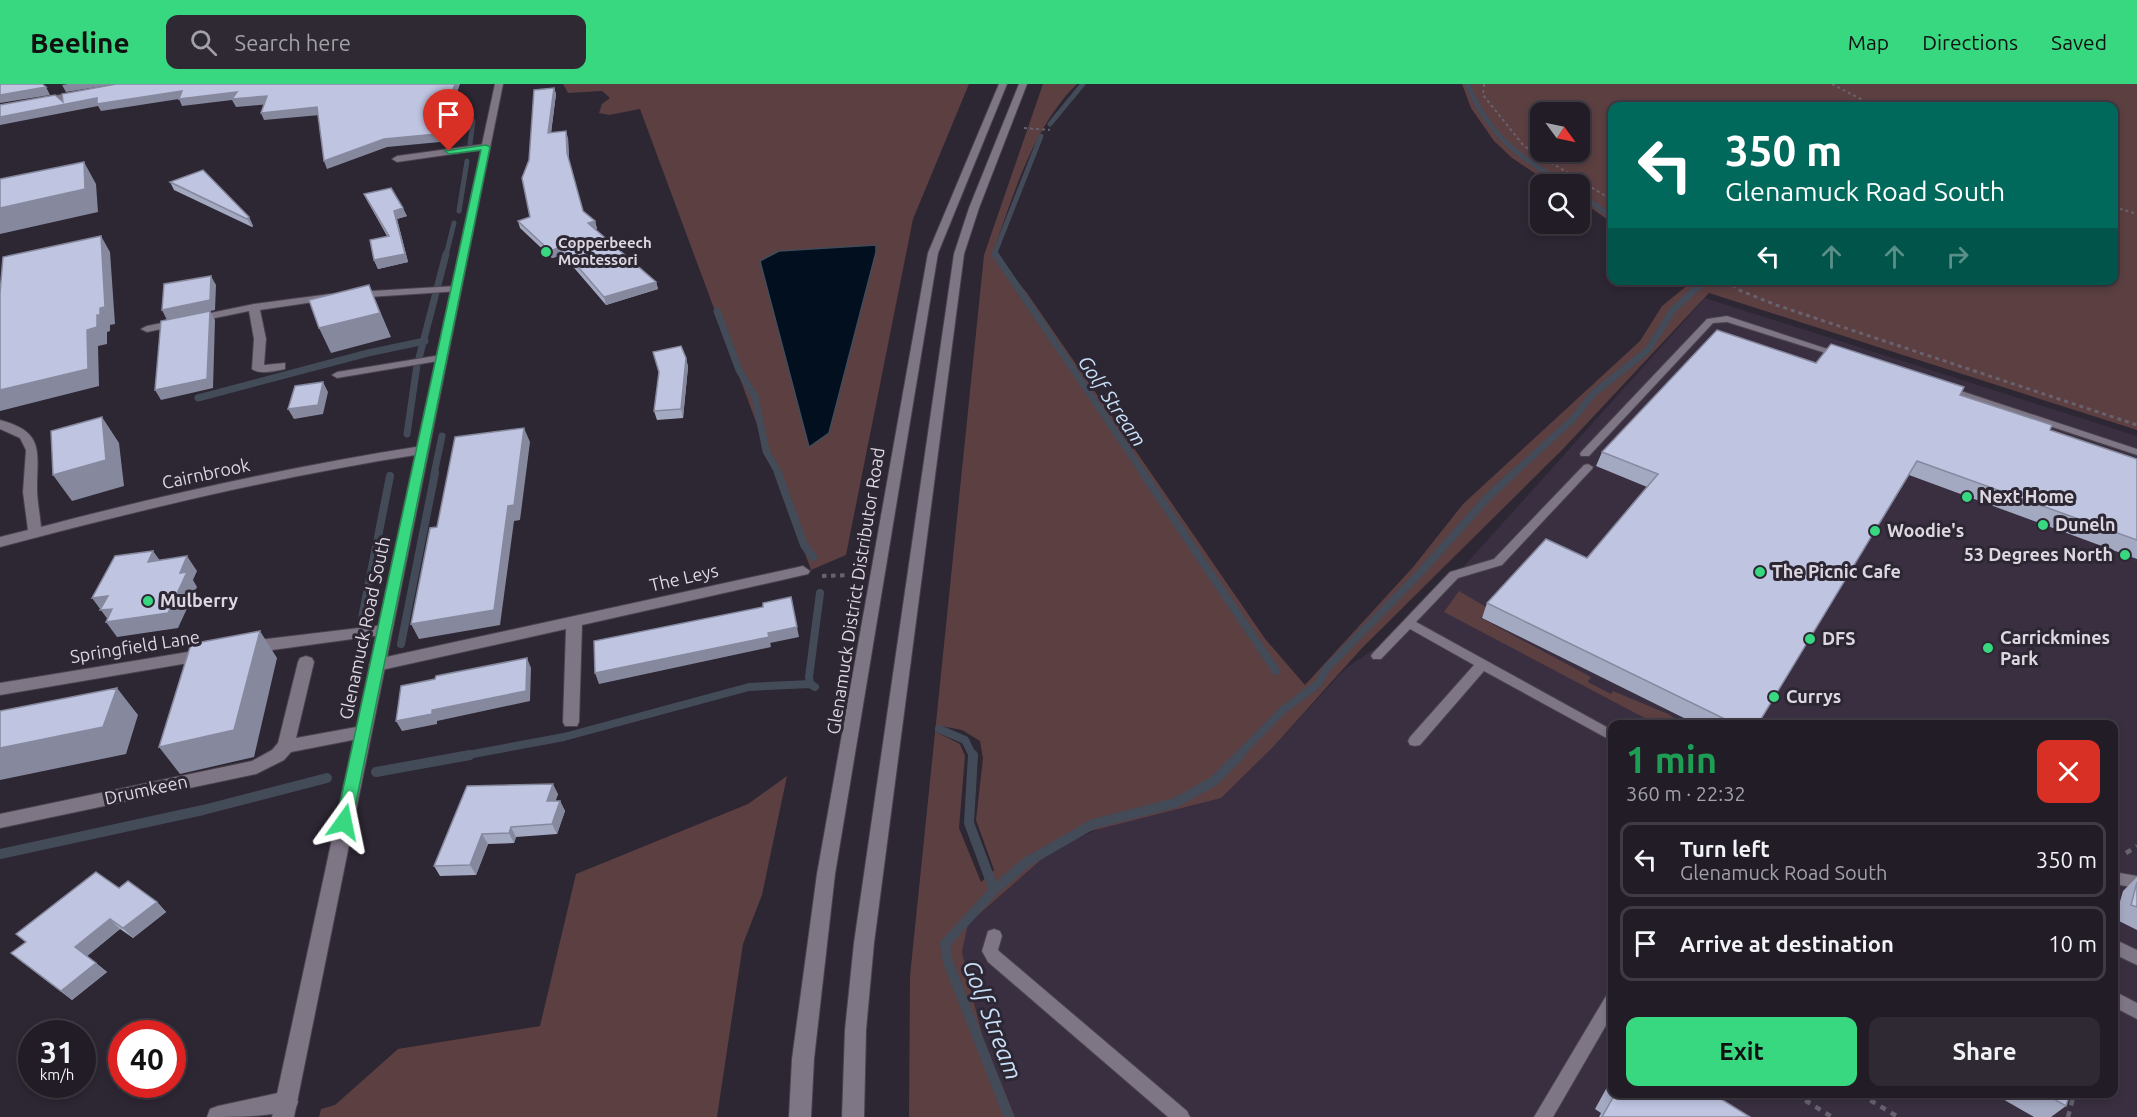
<!DOCTYPE html>
<meta charset="utf-8">
<style>
body{margin:0;font-family:Ubuntu,sans-serif;background:#2e2932;color:#f1f3f6;height:100vh;display:flex;flex-direction:column;font-size:22px;white-space:nowrap}
*{box-sizing:border-box;margin:0}
p{font-size:20px;color:#a2a1a7}
.icon{flex:none;width:33px;height:33px;fill:none;stroke:currentColor;stroke-width:2;stroke-linecap:round;stroke-linejoin:round}
.map{position:relative;flex:1;overflow:hidden}
.sheet{position:absolute;left:1608px;top:636px;width:510px;height:378px;display:flex;flex-direction:column;background:#221c26;border-radius:12px;box-shadow:0 3px 9px #0003,0 0 0 2px #3f3a43}
.sheet>*{flex:none}
.hud{position:absolute;left:1608px;top:18px;width:510px;height:183px;border-radius:12px;box-shadow:0 3px 9px #0003,0 0 0 2px #3f3a43;background:#00695c;color:#fff;overflow:hidden}
.needle{width:39px;rotate:123deg}
.fabs{position:absolute;left:1530px;top:18px;display:grid;gap:12px}
.fabs a{display:grid;place-items:center;width:60px;height:60px;border-radius:12px;background:#221c26;box-shadow:0 3px 9px #0003,0 0 0 2px #3f3a43;font-size:30px}
.speed{position:absolute;left:18px;top:936px;display:flex;gap:12px;font-size:30px;font-weight:700;text-align:center}
.speed>*{display:grid;place-content:center;width:78px;height:78px;border-radius:50%;background:#221c26;box-shadow:0 3px 9px #0003,0 0 0 2px #3f3a43;line-height:1}
.speed small{font-size:15px;font-weight:400}
.speed .limit{border:9px solid #d22;background:#fff;color:#111}
.pin{position:absolute;display:grid;place-items:center;width:51px;height:51px;color:#fff;margin:-62px -26px;border-radius:50% 50% 50% 0;rotate:-45deg;box-shadow:0 0 6px #0007}
.pin .icon{rotate:45deg}
.me{position:absolute;width:66px;margin:-33px;rotate:12deg;stroke-linejoin:round;filter:drop-shadow(0 0 4px #0008)}
.turn{display:flex;align-items:center;gap:21px;height:126px;padding:0 18px;font-size:27px}
.turn .icon{width:78px;height:78px;stroke-width:2.5}
.turn b{display:block;font-size:42px;line-height:51px}
.lanes{display:flex;align-items:center;height:57px;padding:0 18px;background:#0003;justify-content:center;gap:30px;direction:ltr}
.lanes .off{opacity:.35}
.round{display:grid;place-items:center;flex:none;width:63px;height:63px;border-radius:12px;background:#2e2932}
.overview{display:flex;align-items:center;justify-content:space-between;height:102px;padding:0 18px}
h1{font-size:36px;font-weight:700;line-height:45px;color:#1e9e55}
.primary-button{display:flex;gap:12px;margin-top:auto;padding:12px 18px}
.primary-button a{flex:1;height:69px;border-radius:12px;background:#37d880;color:#111;font-size:24px;font-weight:700;line-height:69px;text-align:center}
.primary-button a+a{background:#2e2932;color:#f1f3f6}
ul{padding:0;list-style:none}
li{display:flex;align-items:center;gap:18px;height:75px;margin:0 12px 9px;padding:0 6px;border:3px solid #3f3a43;border-radius:12px}
li div{flex:1}
li b{display:block;font-size:22px}
li em{font-style:normal}
header{display:flex;align-items:center;gap:36px;box-sizing:border-box;height:84px;padding:0 30px;background:#37d880;color:#111}
header strong{font-size:28px}
nav{display:flex;gap:33px;margin-inline-start:auto;font-size:21px}
.search{width:420px;height:54px;background:#2e2932;display:flex;align-items:center;gap:15px;box-sizing:border-box;padding:0 21px;border-radius:12px;color:#a2a1a7;font-size:22px}
.map>svg:first-child{display:block}
.built{fill:#392f41;fill-rule:evenodd}
.green{fill:#5b3f41;fill-rule:evenodd}
.water{fill:#010f1f;stroke:#434b59;stroke-width:1.5}
.lines{fill:none;stroke-linecap:round;stroke-linejoin:round}
.stream-far3{stroke:#434b59;stroke-width:5}
.stream-far2{stroke:#434b59;stroke-width:7}
.stream-far1{stroke:#434b59;stroke-width:8}
.stream{stroke:#434b59;stroke-width:10}
.service-casing{stroke:#49434d;stroke-width:2}
.minor-casing{stroke:#49434d;stroke-width:2}
.tertiary-casing{stroke:#49434d;stroke-width:2}
.secondary-casing{stroke:#49434d;stroke-width:2}
.path-far3{stroke:#68626e;stroke-width:2;stroke-dasharray:3 3;stroke-linecap:butt}
.path-far2{stroke:#68626e;stroke-width:3;stroke-dasharray:4 4;stroke-linecap:butt}
.path-far1{stroke:#68626e;stroke-width:4;stroke-dasharray:4.5 4.5;stroke-linecap:butt}
.path{stroke:#68626e;stroke-width:4.5;stroke-dasharray:6 6;stroke-linecap:butt}
.service{fill:#7e7585;fill-rule:evenodd}
.minor{fill:#7e7585;fill-rule:evenodd}
.tertiary{fill:#7e7585;fill-rule:evenodd}
.secondary{fill:#7e7585;fill-rule:evenodd}
.wall{fill:#a4a9c2}
.shaded-wall{fill:#86899e}
.building{fill:#bfc4e1;stroke:#86899e;stroke-width:1.5}
.route{fill:#37d880;stroke:#248c53;stroke-width:1.5}
.poi-dot{fill:#37d880;stroke:#2d2633;stroke-width:2}
.labels{text-anchor:middle;stroke-width:6;stroke-linejoin:round;paint-order:stroke}
.far-poi-label{font-size:15px;font-weight:bold;fill:#dcd7e0;stroke:#2d2633;text-anchor:start}
.street-label{font-size:18px;fill:#dcd7e0;stroke:#2d2633}
.poi-label{font-size:18px;font-weight:bold;fill:#dcd7e0;stroke:#2d2633;text-anchor:start}
.water-label{font-size:20px;font-style:italic;fill:#c8e0f9;stroke:#2d2633}
.near-water-label{font-size:24px;font-style:italic;fill:#c8e0f9;stroke:#2d2633}
</style>
<header>
<strong>Beeline</strong>
<div class="search"><svg class="icon" aria-label="search" viewBox="0 0 24 24"><circle cx="10" cy="10" r="6"/><path d="M15 15l6 6"/></svg>Search here</div>
<nav><a>Map</a><a>Directions</a><a>Saved</a></nav>
</header>
<div class="map">
<svg width="2137" height="1033" viewBox="0 0 2137 1033">
<rect width="100%" height="100%" fill="#2d2633"/>
<path class="built" d="M1705 214 2137 352V1033H1015L983 954 973 915 962 868 968 840 1051 767 1274 662 1346 584 1412 540ZM1612 640H2114V1010H1612Z"/>
<path class="green" d="M563 0H969L913 135 846 471 811 486 640 25 609 31 599 29 602 20 610 14 602 7 568 9Z
M1043 0H1077C1032 44 1013 113 992 171L997 172 1027 209 1266 556 1305 601 1414 482 1463 420 1640 257 1662 222 1689 200 1688 197 2114 196V22H1612V139L1580 116V100H1551L1512 74 1494 57 1471 24 1462 0H2137V346L1709 209 1562 366 1362 564 1274 662 1221 714 1087 748 1051 767 968 840 962 868 973 915 983 954 1015 1033H909L910 892 984 171ZM1540 28H1580V68H1540ZM941 642 962 646 980 657 983 674 976 736 994 786 981 798 959 744 965 672 960 660 936 648Z
M1459 507 1488 524 1481 534 1591 593 1588 598 1611 610 1613 607 1668 630 1684 640H1656L1444 528Z
M787 692 762 811 743 860 717 1033H319L321 1025 335 1021 398 965 540 942 576 790 748 720Z"/>
<path class="water" d="M876 161V168L829 349 809 363 760 177 779 167Z"/>
<g class="lines">
<path class="stream-far3" d="M1467 0C1490 52 1517 72 1565 100
M1050 40 1083 0
M470 60 473 37
M1580 110 1612 133
M459 127 467 77
M446 171 454 139
M994 171 1041 52"/>
<path class="stream-far2" d="M995 170 1144 390
M717 227 739 286 755 313 766 367 779 390
M419 274 446 170
M198 314 368 269 425 257
M407 350 417 281
M434 390 442 352
M1513 390 1572 336 1594 309 1648 266 1673 226 1699 202 1697 196"/>
<path class="stream-far1" d="M778 389 804 461 813 473
M1143 389 1276 587
M361 539 390 392
M401 560 435 389
M815 603 810 600 809 593 820 509
M939 645 965 656 973 672
M462 672 564 653 749 603 810 600
M1238 672 1283 626 1318 600 1326 585 1418 491 1488 413 1514 389"/>
<path class="stream" d="M973 671 969 739 994 806
M376 688 470 671
M0 770 203 726 327 694
M1009 1033 948 878 945 860 994 806 1027 778 1093 740 1175 719 1214 697 1240 671"/>
<defs>
<path id="service" d="M1727 232 1846 271 1841 274 1838 273 1727 238 1713 239 1589 372H1581L1580 370 1581 368 1707 235Z
M441 271 444 272V276L337 294 332 291 337 288Z
M1946 302 2137 365V371L1943 307 1941 305Z
M1588 380 1593 383 1592 385 1502 481 1458 494 1416 538 1612 646V657L1484 587 1420 661 1415 662 1410 661 1408 657 1410 653 1474 581 1410 545 1381 575H1373L1371 572 1373 569 1450 488 1494 475 1584 381Z
M2114 788 2137 792V804L2114 800Z
M994 845 1000 847 1002 852 998 866 1000 868 1187 1027 1190 1033H1168L988 878 982 867 988 847Z
M2114 855 2137 866V881L2114 870Z
M2114 907 2137 919V935L2114 923Z
M1612 909V931L1553 1033H1534L1606 912Z"/>
<path id="minor" d="M83 7H86V11L0 27V21Z
M485 60 489 63 488 65 397 78 392 75 397 72Z
M456 202 460 203V207L354 214 349 211 354 208Z
M330 210 334 211V215L260 226 266 255 264 281 285 279V285C275 287 260 291 252 285L254 255 249 227 147 248 141 245 147 242 254 220Z
M0 336C45 348 37 367 37 405 37 417 40 430 41 443 166 410 294 382 422 362L428 366 422 370C280 392 139 426 0 463V453L28 446 23 408 26 366 20 354 0 345Z
M803 482 810 487 808 490 582 541 579 638 577 642H565L563 638 566 545 377 587 371 585 369 581 371 577 377 575Z
M384 541 389 542 392 546 389 550 250 569 242 563 250 557Z
M206 565 212 567 214 571 212 575 0 611V599Z
M306 572 312 574 314 578 296 654 362 642 368 643 370 648 368 653 291 668 284 676 256 690 0 744V730L252 677 272 666 278 659 298 578 300 574Z
M287 1007 295 1010 298 1018 295 1026C267 1033 236 1033 207 1033L210 1025 218 1022Z"/>
<path id="tertiary" d="M495 0H503L294 1033H272Z"/>
<path id="secondary" d="M999 0H1007L938 169 835 790 814 975 811 1033H789L792 975 817 790 928 169Z
M1019 0H1027L979 124 964 170 874 859 866 946 864 1033H842L845 946 854 859 954 170 969 124Z"/>
</defs>
<use href="#service" class="service-casing"/>
<use href="#minor" class="minor-casing"/>
<use href="#tertiary" class="tertiary-casing"/>
<use href="#secondary" class="secondary-casing"/>
<path class="path-far3" d="M1484 0 1483 11 1524 62 1612 116
M1832 0 1874 22
M1024 44 1050 46
M2114 123 2137 130"/>
<path class="path-far2" d="M1726 196 1739 206 1776 221 2137 341"/>
<path class="path-far1" d="M822 492 857 491"/>
<path class="path" d="M2114 769H2126L2137 762
M1795 1010 1832 1033
M1860 1010 1898 1033
M1806 1016 1819 1010
M2068 1033 2074 1010"/>
<use href="#service" class="service"/>
<use href="#minor" class="minor"/>
<use href="#tertiary" class="tertiary"/>
<use href="#secondary" class="secondary"/>
</g>
<path class="wall" d="M554 4 556 10 551 49 568 54 569 76 583 127 595 137 597 145H595L656 198 658 205 606 221 563 171 552 174 520 144 518 137 530 133Z
M170 98 249 133 253 142 252 143 174 106Z
M364 110 407 132 397 135 408 178 378 185 374 176 387 152 368 118Z
M653 268 686 274 688 283 683 334 657 336 654 327 659 289Z
M1816 279 1960 311 2050 346 2137 375V475L1909 391 1758 640H1696L1482 534 1487 519 1587 474 1647 403 1596 382 1602 368Z
M467 702 558 710 555 717H560L565 727 557 750 516 753 514 759 488 760 476 791 440 792 434 782Z
M2137 793V846L2115 835 2123 807Z
M119 804 157 818 166 828 133 854 120 845 87 872 107 888 72 916 22 878 11 869 26 858 16 850Z
M1612 994V1010H1713L1750 1033H1599L1601 1029 1595 1025Z
M1994 1010H2070L2066 1022 2051 1033H2034Z"/>
<path class="shaded-wall" d="M68 0H116L66 8 62 1Z
M455 0H460L440 58 387 63 327 85 324 77Z
M46 3 50 11 0 19V11Z
M554 4 556 10 550 56 548 49Z
M182 7 237 8 267 12 270 20 236 23 232 16 182 22 179 15 101 27 98 22 0 41V33L97 14Z
M317 23 320 31 264 36 261 29Z
M566 47 568 54 569 76 567 69Z
M84 78 96 100 98 128 0 150V124Z
M403 124 407 132 397 135 408 178 378 185 374 176 405 170 394 127Z
M249 133 253 142 252 143 247 135Z
M595 137 597 145 591 146 588 139Z
M101 152 110 168 115 240 110 241V247L107 248V260L98 262 99 302 0 327V306L87 246 97 231Z
M561 163 563 171 552 174 550 167Z
M211 192 216 201 215 226 167 236 162 226Z
M656 198 658 205 606 221 604 213Z
M369 201 391 253 331 269 319 244Z
M210 227 215 236 213 304 161 316 155 306Z
M686 274 688 283 683 334 681 325Z
M323 298 328 308 323 330 294 335 288 325Z
M102 333 119 359 124 402 72 417 53 391Z
M524 344 530 358 520 436 514 437 500 541 419 555 411 540 508 422Z
M153 467 164 482 148 478Z
M187 472 197 487 193 496 197 503 178 544 117 553 106 538 109 537 92 514 108 512 180 489Z
M797 543 799 553 770 559 768 549Z
M260 547 277 574 254 673 180 690 159 663Z
M769 553 771 563 599 600 595 589Z
M527 574 531 584 530 617 437 637V640L402 647 396 637 432 626Z
M117 604 138 631 126 670 0 696V664Z
M553 700 558 710 552 728 547 717Z
M560 717 565 727 557 750 552 740Z
M511 743 516 753 514 759 509 749Z
M482 750 488 760 476 791 470 781Z
M157 818 166 828 133 854 123 844Z
M110 835 120 845 86 873 75 863Z
M96 879 107 888 72 916 61 907Z"/>
<path class="building" d="M0 0H42L46 3 0 11Z
M116 0H455L437 50 384 55 324 77 317 23 261 29 267 12 232 15 237 8 179 15 182 7 97 20V14L0 33V21L55 11 63 18 62 10Z
M554 4 548 49 566 47 567 69 583 127 595 137 588 139 656 198 604 213 561 163 550 167 518 137 530 133 522 94 529 76 534 6Z
M84 78 85 105 0 124V95Z
M203 86 249 133 247 135 170 98Z
M391 104 403 124 394 127 405 170 374 176 370 156 389 152 364 110Z
M101 152 105 223 100 224V231H97V243L87 246 88 285 0 306V209L3 173Z
M211 192 210 216 162 226 164 200Z
M369 201 380 229 319 244 309 216Z
M210 227 207 295 155 306 161 237Z
M1717 246 1816 279 1831 260 1964 303 1960 311 2052 341 2050 346 2137 375V456L1917 377 1758 640H1735L1487 519 1546 455 1587 474 1658 390 1602 368Z
M681 262 686 274 681 325 654 327 659 288 653 268Z
M323 298 318 321 288 325 295 302Z
M102 333 106 376 53 391 51 347Z
M524 344 514 421 508 422 494 526 411 540 430 444 437 443 455 353Z
M153 467 148 478 187 472 180 489 187 488 168 529 106 538 112 525 100 526 108 512 92 514 115 472Z
M791 513 797 543 768 549 769 553 595 589 594 557 763 523V519Z
M260 547 234 646 159 663 191 560Z
M527 574 526 607 432 626V630L396 637 401 602 435 595 436 592Z
M117 604 103 643 0 664V627Z
M553 700 547 717H560L552 740 511 743 509 749 482 750 470 781 434 782 467 702Z
M96 788 119 804 128 797 157 818 123 844 110 835 75 863 96 879 61 907 11 869 26 858 16 850Z
M2137 798V823L2131 821Z
M1615 1010H1713L1750 1033H1602Z
M2045 1010H2070L2066 1022Z"/>
<path class="route" d="M486 61 490 63 352 738 350 743H338L336 738 481 66 449 70 445 67Z"/>
<g class="poi-dot">
<circle cx="546" cy="168" r="6"/>
<circle cx="1967" cy="413" r="6"/>
<circle cx="2043" cy="441" r="6"/>
<circle cx="1875" cy="447" r="6"/>
<circle cx="2125" cy="471" r="6"/>
<circle cx="1760" cy="488" r="6"/>
<circle cx="148" cy="517" r="6"/>
<circle cx="1810" cy="555" r="6"/>
<circle cx="1988" cy="564" r="6"/>
<circle cx="1774" cy="613" r="6"/>
</g>
<g class="labels">
<g class="far-poi-label">
<text x="558" y="164">Copperbeech<tspan x="558" dy="17">Montessori</tspan></text>
</g>
<g class="street-label">
<text transform="translate(206 390) rotate(-12)" y="6">Cairnbrook</text>
<text transform="translate(684 494) rotate(-13)" y="6">The Leys</text>
<text transform="translate(856 507) rotate(-81)" y="6">Glenamuck District Distributor Road</text>
<text transform="translate(365 544) rotate(-78)" y="6">Glenamuck Road South</text>
<text transform="translate(135 563) rotate(-9)" y="6">Springfield Lane</text>
<text transform="translate(146 706) rotate(-12)" y="6">Drumkeen</text>
</g>
<g class="poi-label">
<text x="1979" y="419">Next Home</text>
<text x="2055" y="447">Duneln</text>
<text x="1887" y="453">Woodie's</text>
<text x="2113" y="477" text-anchor="end">53 Degrees North</text>
<text x="1772" y="494">The Picnic Cafe</text>
<text x="160" y="523">Mulberry</text>
<text x="2000" y="560">Carrickmines<tspan x="2000" dy="21">Park</tspan></text>
<text x="1822" y="561">DFS</text>
<text x="1786" y="619">Currys</text>
</g>
<g class="water-label">
<text transform="translate(1112 317) rotate(56)" y="7">Golf Stream</text>
</g>
<g class="near-water-label">
<text transform="translate(992 936) rotate(69)" y="8">Golf Stream</text>
</g>
</g>
</svg>
<div class="fabs">
<a><svg class="needle" viewBox="-14 -14 28 28"><path d="M0-13l5 13h-10z" fill="#e53935"/><path d="M0 13l5-13h-10z" fill="#a2a1a7"/></svg></a>
<a><svg class="icon" aria-label="search" viewBox="0 0 24 24"><circle cx="10" cy="10" r="6"/><path d="M15 15l6 6"/></svg></a>
</div>
<div class="speed"><div>31<small>km/h</small></div><div class="limit">40</div></div>
<div class="pin" style="left:449px;top:67px;background:#d93025"><svg class="icon" aria-label="arrive" viewBox="0 0 24 24"><path d="M6 21V4h12l-3 4 3 4H6"/></svg></div>
<svg class="me" style="left:344px;top:738px" viewBox="-20 -20 40 40"><path d="M0-17L14 15 0 8-14 15z" fill="#37d880" stroke="#fff" stroke-width="4"/></svg>
<div class="hud">
<div class="turn"><svg class="icon" aria-label="left" viewBox="0 0 24 24"><path d="M17 20v-9H6M10 6l-5 5 5 5"/></svg><div><b>350 m</b>Glenamuck Road South</div></div>
<div class="lanes"><svg class="icon" aria-label="left" viewBox="0 0 24 24"><path d="M17 20v-9H6M10 6l-5 5 5 5"/></svg><svg class="icon off" aria-label="ahead" viewBox="0 0 24 24"><path d="M12 20V5M6 11l6-6 6 6"/></svg><svg class="icon off" aria-label="ahead" viewBox="0 0 24 24"><path d="M12 20V5M6 11l6-6 6 6"/></svg><svg class="icon off" aria-label="right" viewBox="0 0 24 24"><path d="M7 20v-9h11M14 6l5 5-5 5"/></svg></div>
</div>
<section class="sheet">
<div class="overview"><div><h1>1 min</h1><p>360 m · 22:32</p></div><a class="round" style="background:#d93025;color:#fff"><svg class="icon" aria-label="close" viewBox="0 0 24 24"><path d="M6 6l12 12M18 6L6 18"/></svg></a></div>
<ul>
<li><svg class="icon" aria-label="left" viewBox="0 0 24 24"><path d="M17 20v-9H6M10 6l-5 5 5 5"/></svg><div><b>Turn left</b><p>Glenamuck Road South</p></div><em>350 m</em></li>
<li><svg class="icon" aria-label="arrive" viewBox="0 0 24 24"><path d="M6 21V4h12l-3 4 3 4H6"/></svg><div><b>Arrive at destination</b></div><em>10 m</em></li>
</ul>
<div class="primary-button"><a>Exit</a><a>Share</a></div>
</section>
</div>
